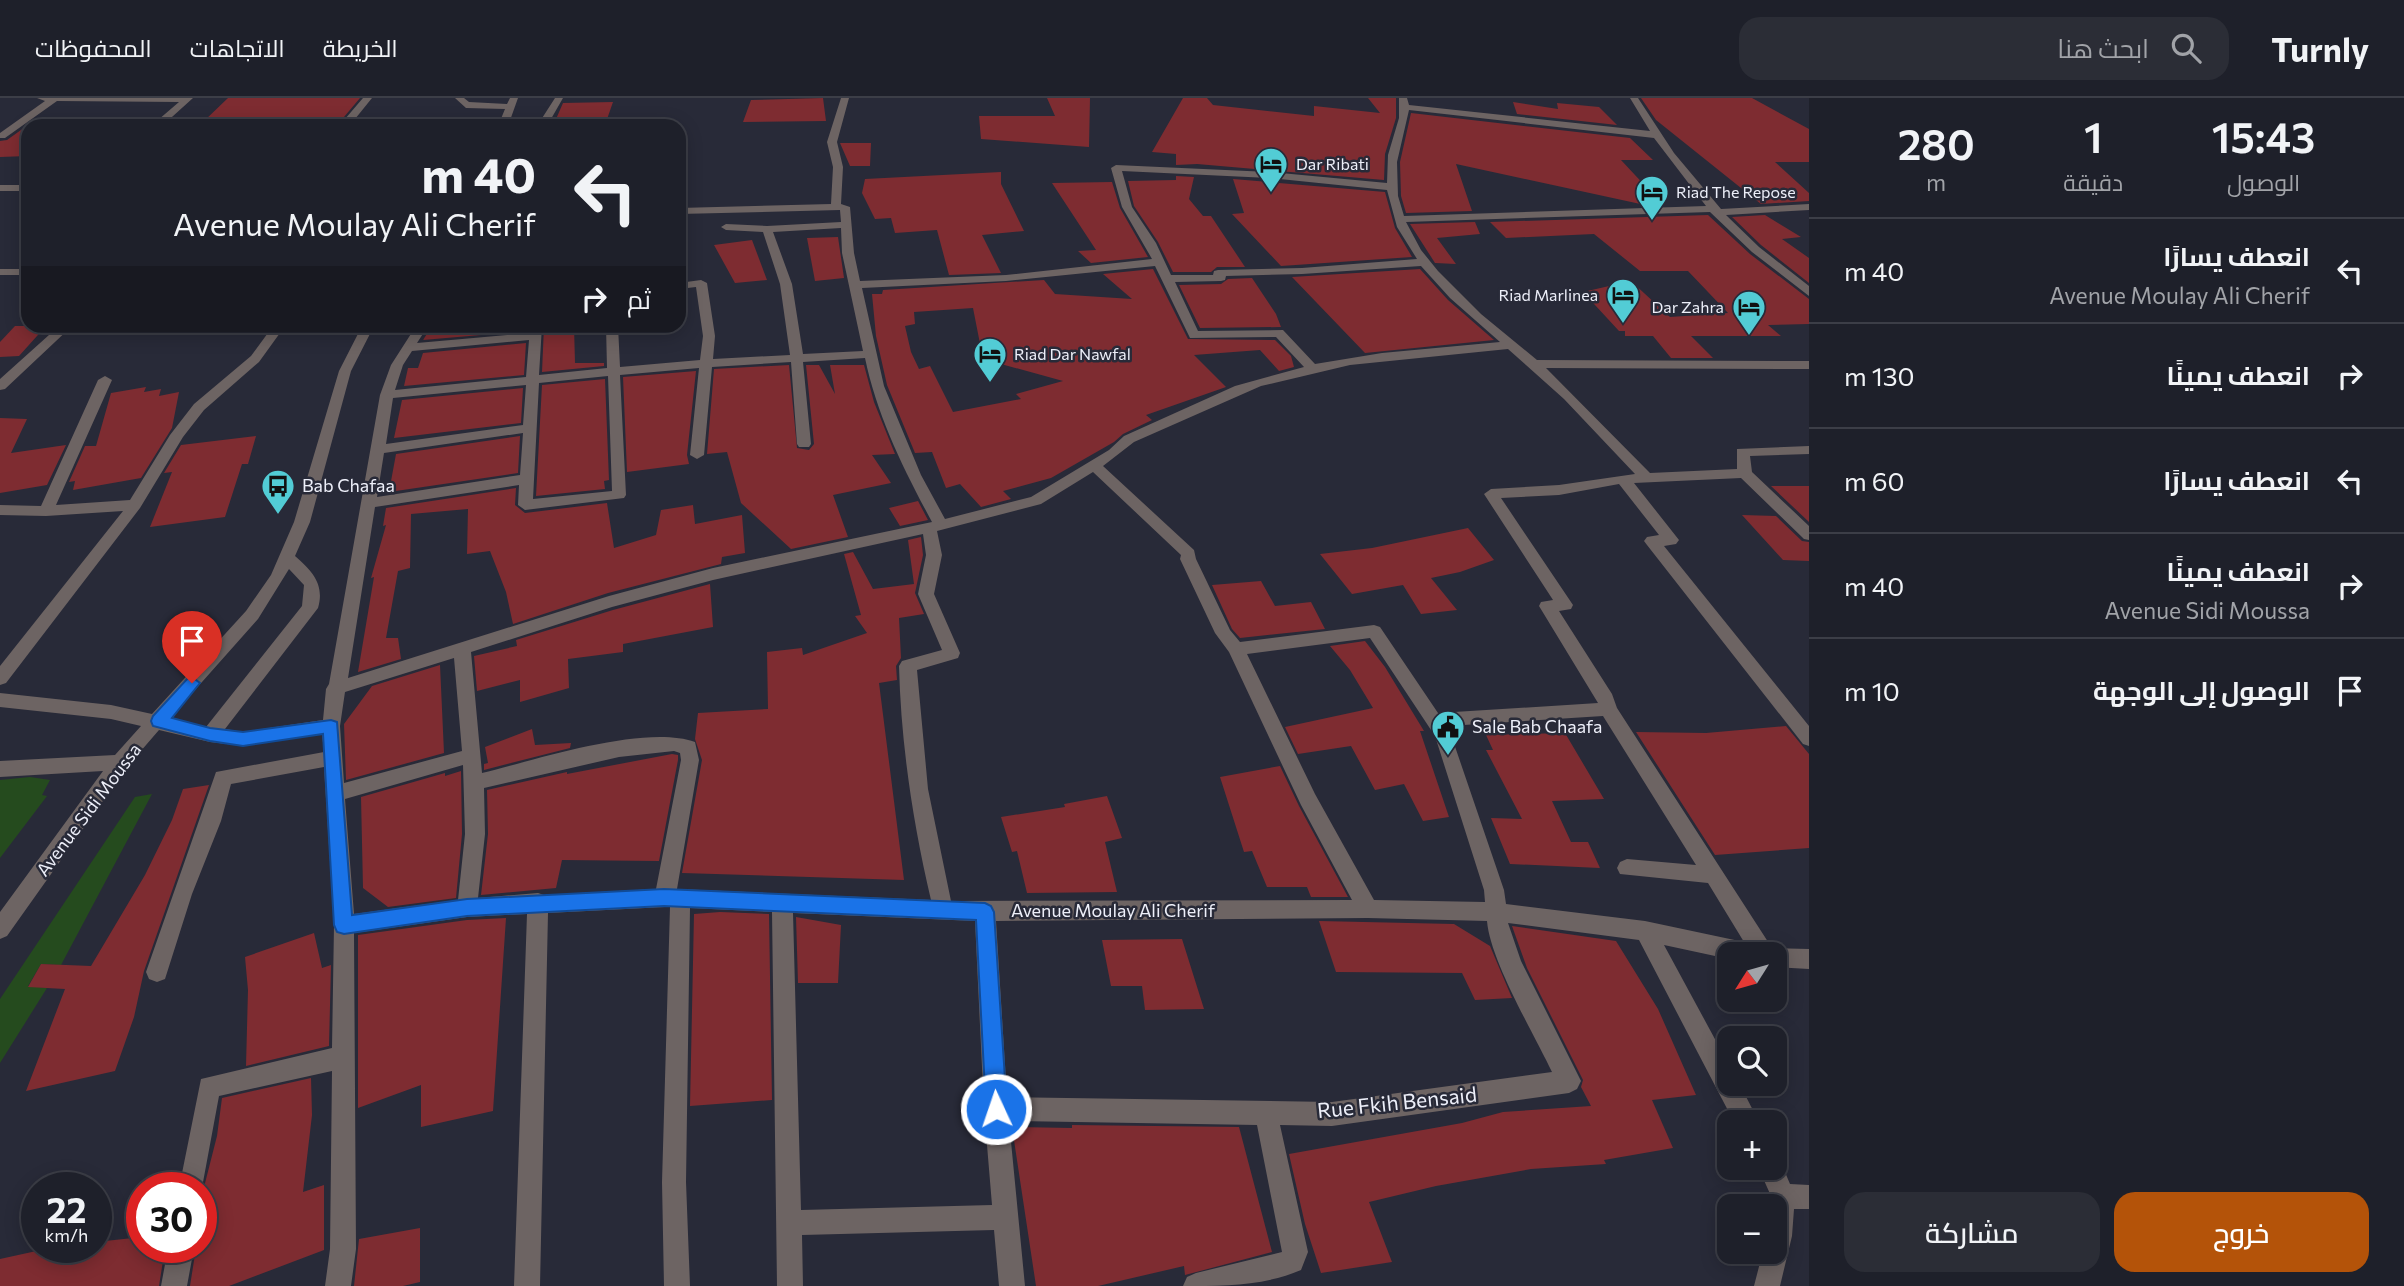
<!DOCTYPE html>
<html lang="ar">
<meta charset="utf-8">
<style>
body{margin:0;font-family:Commissioner,Cairo,sans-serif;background:#2b2d36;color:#f1f3f6;direction:rtl;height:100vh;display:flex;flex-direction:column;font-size:26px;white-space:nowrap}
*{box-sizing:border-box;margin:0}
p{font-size:23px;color:#a1a3a8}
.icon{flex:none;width:38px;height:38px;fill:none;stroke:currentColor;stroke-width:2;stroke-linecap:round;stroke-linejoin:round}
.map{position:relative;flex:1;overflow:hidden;direction:ltr}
.details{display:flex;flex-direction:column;background:#1e202a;width:595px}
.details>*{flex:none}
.guide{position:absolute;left:21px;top:21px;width:665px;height:214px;border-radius:21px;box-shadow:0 4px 18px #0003,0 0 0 2px #3c3e47;direction:rtl;background:#1e202a;color:#f1f3f6;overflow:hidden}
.needle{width:46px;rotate:233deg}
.tools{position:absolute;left:1717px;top:844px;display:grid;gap:14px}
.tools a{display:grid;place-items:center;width:70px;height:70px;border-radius:14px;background:#1e202a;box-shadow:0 4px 18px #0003,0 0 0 2px #3c3e47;font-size:35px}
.speed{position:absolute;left:21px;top:1074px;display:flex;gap:14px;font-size:35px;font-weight:700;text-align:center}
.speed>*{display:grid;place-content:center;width:91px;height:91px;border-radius:50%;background:#1e202a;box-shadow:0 4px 18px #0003,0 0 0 2px #3c3e47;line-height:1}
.speed small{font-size:18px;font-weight:400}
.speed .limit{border:10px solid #d22;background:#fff;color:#111}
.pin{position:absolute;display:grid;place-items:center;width:60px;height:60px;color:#fff;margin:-72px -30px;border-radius:50% 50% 50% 0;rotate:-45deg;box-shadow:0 0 7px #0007}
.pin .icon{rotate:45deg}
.me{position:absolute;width:77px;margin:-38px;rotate:357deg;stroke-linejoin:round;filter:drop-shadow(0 0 5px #0008)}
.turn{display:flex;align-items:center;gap:24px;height:147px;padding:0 35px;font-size:32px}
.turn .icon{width:91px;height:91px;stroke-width:2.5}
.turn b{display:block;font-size:49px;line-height:60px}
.then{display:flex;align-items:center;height:66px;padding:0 35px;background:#0003;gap:14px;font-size:26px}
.eta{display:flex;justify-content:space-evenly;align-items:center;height:119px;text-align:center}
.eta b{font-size:42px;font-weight:600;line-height:49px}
.cta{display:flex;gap:14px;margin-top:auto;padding:14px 35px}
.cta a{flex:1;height:80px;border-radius:21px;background:#b45309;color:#fff;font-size:28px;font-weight:600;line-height:80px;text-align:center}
.cta a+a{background:#2b2d36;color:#f1f3f6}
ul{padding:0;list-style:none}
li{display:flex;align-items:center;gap:21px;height:105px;padding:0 35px;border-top:2px solid #3c3e47}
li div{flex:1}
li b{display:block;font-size:26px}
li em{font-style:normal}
header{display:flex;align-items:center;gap:42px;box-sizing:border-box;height:98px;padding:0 35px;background:#1e202a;border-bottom:2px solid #3c3e47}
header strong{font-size:33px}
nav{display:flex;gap:38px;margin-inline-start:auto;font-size:24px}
.search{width:490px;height:63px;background:#2b2d36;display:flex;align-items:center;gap:18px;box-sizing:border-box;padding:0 24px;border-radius:21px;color:#a1a3a8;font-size:26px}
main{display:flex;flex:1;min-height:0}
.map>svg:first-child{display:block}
.green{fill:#254b1e}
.building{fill:#7e2c31;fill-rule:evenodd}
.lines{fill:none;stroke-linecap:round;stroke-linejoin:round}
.minor{fill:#6d6463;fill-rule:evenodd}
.route{fill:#1a73e8;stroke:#114b97;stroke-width:2}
.labels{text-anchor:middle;stroke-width:5;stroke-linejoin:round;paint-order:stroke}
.far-poi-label{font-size:16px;fill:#edeff9;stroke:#282a38;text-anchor:start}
.poi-label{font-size:18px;fill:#edeff9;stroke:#282a38;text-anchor:start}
.street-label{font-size:18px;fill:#edeff9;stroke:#282a38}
.near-street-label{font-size:21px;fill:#edeff9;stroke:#282a38}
</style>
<header>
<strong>Turnly</strong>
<div class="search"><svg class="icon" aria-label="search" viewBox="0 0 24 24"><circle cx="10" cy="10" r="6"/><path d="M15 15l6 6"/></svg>ابحث هنا</div>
<nav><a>الخريطة</a><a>الاتجاهات</a><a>المحفوظات</a></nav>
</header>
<main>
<section class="details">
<div class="eta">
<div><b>15:43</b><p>الوصول</p></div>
<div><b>1</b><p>دقيقة</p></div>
<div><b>280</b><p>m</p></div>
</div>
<ul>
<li><svg class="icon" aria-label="left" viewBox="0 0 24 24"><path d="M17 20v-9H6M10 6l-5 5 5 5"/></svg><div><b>انعطف يسارًا</b><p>Avenue Moulay Ali Cherif</p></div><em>40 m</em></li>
<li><svg class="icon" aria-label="right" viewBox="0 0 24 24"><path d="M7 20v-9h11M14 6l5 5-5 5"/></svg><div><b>انعطف يمينًا</b></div><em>130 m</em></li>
<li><svg class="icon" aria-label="left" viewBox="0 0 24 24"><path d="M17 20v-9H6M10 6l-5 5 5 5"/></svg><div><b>انعطف يسارًا</b></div><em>60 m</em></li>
<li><svg class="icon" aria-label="right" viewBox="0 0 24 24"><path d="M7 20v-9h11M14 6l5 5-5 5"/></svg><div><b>انعطف يمينًا</b><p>Avenue Sidi Moussa</p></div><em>40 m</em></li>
<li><svg class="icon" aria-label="arrive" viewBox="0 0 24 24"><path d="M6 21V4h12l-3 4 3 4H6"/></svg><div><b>الوصول إلى الوجهة</b></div><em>10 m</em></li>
</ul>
<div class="cta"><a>خروج</a><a>مشاركة</a></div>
</section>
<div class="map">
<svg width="1809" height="1188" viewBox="0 0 1809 1188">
<rect width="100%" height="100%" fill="#282a38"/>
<path class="green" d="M30 679 50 682 42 697 47 698 0 760V682Z
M152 696 61 867 41 866 28 888 47 890 0 965V901L135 699Z"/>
<path class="building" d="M228 0H360L344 19 331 21 283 24H203Z
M823 0 826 23 743 24 751 2Z
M1047 0H1090L1089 49 981 41 979 18H1055Z
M1183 0H1207L1213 7 1314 18V8L1380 15 1368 0H1396V20L1385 56 1384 82 1197 66 1176 67V56L1152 54Z
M1641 0H1752L1809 31V64H1775L1809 95V103L1761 106 1656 22Z
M613 4 605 27 553 28 563 5Z
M1513 4 1558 11 1557 5 1599 9 1617 27 1517 16Z
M1411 15 1630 40 1653 62H1621L1663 107H1645L1456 66 1472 113 1406 115 1401 98 1400 64Z
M28 27V58L0 59V43L7 42Z
M840 45H871L870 68H850Z
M1001 74V86L1024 133 982 137 1001 175 949 177 937 132 895 135 891 120 875 121 862 95 865 81Z
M1176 78 1194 79 1189 101 1203 118H1211L1245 169H1217L1211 174H1173L1158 144 1134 108 1128 83 1176 82Z
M1233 81 1385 94 1395 130 1412 159 1281 168 1232 116 1244 115Z
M1112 84 1120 110 1148 159 1091 165 1078 153 1096 152 1052 85Z
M1708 117 1750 156 1809 201V226L1768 227 1781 238H1691L1713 260H1671L1653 238H1625V233H1619L1583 194 1631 183 1670 219 1728 215 1688 173H1640L1594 136 1506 140 1490 124Z
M1765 117 1801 139 1782 141 1809 160V185L1761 147 1732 119Z
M1475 124 1480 136 1437 140 1456 166 1435 165 1410 126Z
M838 139 844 180 815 183 807 140Z
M752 142 767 182 735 185 714 147Z
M1153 171 1188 241 1275 242 1291 258 1294 269 1279 273 1260 252 1194 257 1226 289 1146 317 1152 322 1123 336 1114 344 1051 380 1003 393 1011 401 981 409 960 386 946 390 932 354 915 355 887 287 876 238 872 196H882L883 192 1044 182 1055 196 1132 201 1103 176ZM973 210 983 261 1063 283 1016 296 1021 301 953 314 930 268 919 271 911 254 905 228 915 226 914 214Z
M1420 171 1448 202 1494 242 1365 255 1292 179Z
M1252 180 1276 216 1281 229 1200 230 1179 187 1221 186 1228 181Z
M15 228H46L19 258 0 259V244Z
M432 228H527V233L423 242Z
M544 228H574L575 265H604V268L542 274Z
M526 245 524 277 404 288 408 270H418L423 255Z
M789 267 797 350 809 352 814 346 806 267H819L835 296 830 267H864L874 304 895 356 872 357 891 385 833 397 848 439 791 451 741 405 727 354 707 356 714 271Z
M696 273 687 357 689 366 627 374 623 279Z
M605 281 609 382 604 383 605 391 536 398 542 287Z
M146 289 144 294 161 291 159 298 179 294 172 330 141 380 73 392 75 383 69 384 85 348H96L111 295Z
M523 290 521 325 394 340 402 302Z
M0 320 27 321 11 355 66 347 47 387 0 395Z
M256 338 248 366H242L225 419 150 429 172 374 164 375 181 347Z
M520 338 518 375 389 394 396 356Z
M1771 388H1809V424Z
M516 390 515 407 525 415 607 405 614 450 656 437 661 412 693 407 695 426 742 417 745 455 722 459 721 466 608 495 513 526 506 494 490 453 467 456 468 411 411 416 410 470 398 473 386 540H398L401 561 358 574 374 479 371 480 386 427 383 428 386 410Z
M918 403 928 422 900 428 889 410Z
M1742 417 1776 418 1802 443 1809 444V463L1783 462Z
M1468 430 1494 462 1460 474 1431 480 1457 512 1421 516 1403 487 1352 496 1320 456 1372 450Z
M921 439 923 457 915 495 924 516 899 520 901 560 896 568 897 582 879 585 904 782 682 775 702 662 695 641 698 615 768 611 767 554 802 550 803 557 867 535 855 518 861 517 844 456 853 454 873 491 914 486 908 442Z
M1261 483 1275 508 1311 504 1325 531 1240 540 1232 531 1212 487Z
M710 486 713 529 623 546V554L568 561 569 590 520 604V582L477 593 474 558 517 548 516 542 613 512Z
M1365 543 1385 569 1424 633H1420L1449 719 1423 723 1404 686 1375 692 1351 648 1298 656 1285 629 1373 610 1350 572 1330 548Z
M440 567 444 655 346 682 344 626 372 588Z
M1786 628 1809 656V750L1715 757 1636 634 1706 635Z
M532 631 535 647 571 645 570 650 484 672V666L488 665 485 649Z
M1565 635 1604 701 1552 703 1571 744H1588L1600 770 1510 766 1491 720 1522 721 1486 652H1493L1486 637Z
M672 656 678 657V662L659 763 562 762 556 790 481 797 488 736 487 692 567 674V676Z
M1280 668 1299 708 1348 799H1311L1307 789H1267L1252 753 1244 754 1220 679Z
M461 673 462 736 456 800 388 809 363 790 361 699 445 675V678Z
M209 687 144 873 134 919 115 973 26 993 65 891 28 889 41 866 91 868 145 777 172 722 183 691Z
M1107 698 1122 740 1105 744 1117 794 1027 795 1017 753 1012 754 1001 719 1065 709 1064 706Z
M720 814 769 816 772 1002 690 1008 694 816Z
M796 819 841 827 838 885H798Z
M506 820 493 1013 421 1029V987L358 1010V837L467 822Z
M1319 823 1454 826 1490 848 1512 900 1475 902 1462 875 1336 874Z
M1512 828 1616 843 1658 911 1696 997 1652 1002 1673 1050 1604 1062 1606 1066 1531 1071 1436 1088 1369 1104 1392 1164 1321 1175 1305 1126 1289 1056 1462 1025 1503 1014 1591 1008 1581 989 1583 982 1527 870Z
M314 835 322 870 331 867 329 948 246 968 248 892 245 859Z
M1182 841 1204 911 1145 912 1142 888H1111L1102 842Z
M311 980 312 1017 303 1094 324 1087V1152L229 1188H190L196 1150H201V1101L217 1038 222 1000Z
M1072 1027 1239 1029 1272 1154 1185 1177 1184 1168 1098 1188H1036L1012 1029 1072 1030Z
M420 1130V1184L403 1188H354L359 1141Z
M142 1139V1150H165L159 1188H0V1161L50 1150H96V1144Z"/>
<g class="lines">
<path class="minor" d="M37 0H193L162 28H151L179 4 57 3 5 40H0V35L45 3Z
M363 0H372L351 26 303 28 345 21Z
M455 0H464L469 4 507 6 510 0H518L508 28H498L505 11 466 10Z
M555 0H563L547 28H537Z
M841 0H849L837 44 843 69 841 106 850 109 854 155 860 183 1006 177 1152 161 1122 109 1111 70 1116 67 1269 74 1387 85 1388 57 1399 20V0H1407L1409 7 1650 33 1630 0H1638L1674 55 1721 111 1809 106V112L1726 117 1759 149 1809 188V198L1752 154 1710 114 1406 124 1421 152 1438 173 1481 216 1537 262 1809 263V271L1546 270 1650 375 1737 371V351L1809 348V356L1750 358 1752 374 1809 428V442L1804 441 1741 380 1634 385 1679 442 1676 446 1664 448 1809 628V648L1803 646 1647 447 1644 443 1647 439 1659 437 1619 386 1559 397 1501 400 1573 507 1571 511 1559 513 1612 596 1617 610 1772 850 1809 851V871L1774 869V856H1729V861L1664 847 1729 967V985H1739L1759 1024H1734L1639 842 1508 825 1521 863 1581 983 1577 991 1569 995 1332 1028 1280 1027 1308 1154 1301 1172C1264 1188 1224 1188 1183 1188L1187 1179 1196 1175 1282 1154 1257 1027 1009 1023 1025 1188H999L994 1132 802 1137 803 1188H777L772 814 690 810 686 1084 690 1188H664L662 1084 670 809H665L548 815 540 1188H514L527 816 467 819 354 835 356 1151 351 1188H325L330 1151 332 973 219 998 201 1095V1090H179L201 981 332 950 334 827 324 669 231 686 221 723 192 796 165 881 157 884 149 881 146 874 216 674 324 654 322 636 243 648 210 644 159 632 127 669 7 838 0 841V814L103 673 0 679V663L115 657 141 628 111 621 0 609V595L111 607 152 616 246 513 271 477 294 424 339 273 362 228H374L351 273 310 424 295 458C312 473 325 486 318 510L225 631 243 634 323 622 326 591 329 586 380 297 391 267 416 228H428L417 245 529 235 530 228H542L539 277 607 270 606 228H618L620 269 700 262 703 238 696 189 679 191V185L701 182 707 185 715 238 713 261 790 257 780 186 763 134 726 132 721 129 726 126 767 128 841 124 840 112 679 116V110L831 106 833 69 827 44ZM1409 12 1654 40 1706 108 1404 118 1398 98 1397 64ZM1122 73 1269 80 1387 92 1397 129 1417 161 1302 170 1218 172 1214 173 1213 177H1171L1156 145 1132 109ZM841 130 842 155 863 253 803 256 792 186 773 134ZM1155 168 1190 240 1276 239 1304 269 1235 288 1124 338 1109 352 1031 399 945 421 921 377 884 288 862 190 1006 183ZM1421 168 1450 200 1500 244 1382 255 1315 266 1283 232 1198 233 1175 184 1221 183 1225 182 1226 178 1302 176ZM529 242 526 279 395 292 403 267 412 253ZM1508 251 1564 301 1635 376 1559 387 1491 391 1484 396 1553 502 1541 504 1539 508 1598 605 1438 615 1380 529 1374 527 1240 544 1230 532 1196 461 1194 452 1103 368 1134 344 1261 288 1350 267ZM865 260C877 318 904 372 932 424L713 470 609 498 348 580 375 409 519 387 518 407 525 412 624 400 626 397 620 277 699 270 690 357 697 361 704 357 712 269 791 264 797 346 799 349H809L811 346 803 264ZM608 278 612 393 533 401 539 285ZM526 287 523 327 386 346 393 300ZM523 335 520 377 377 399 384 355ZM1093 374 1181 457 1180 461 1215 535 1229 554 1301 707 1352 802 951 803 928 691 917 572 958 560 960 555 934 496 942 457 937 433 1041 406ZM923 436 926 457 918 496 942 552 902 563 899 568C901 647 913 725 931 802L677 791 699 662 695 644C644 626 536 662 482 675L471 554 612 509 713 482ZM289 471 304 487 302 508 206 629 170 620 258 521ZM1370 540 1435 638 1484 792 1485 804 1374 802 1315 696 1247 556ZM454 560 462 653 344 685 340 628 345 594ZM1603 618 1696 767 1627 761 1620 764 1617 770 1620 776 1708 785 1744 844 1645 823 1506 806 1504 792 1448 628ZM674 653 680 655 681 662 656 791 544 797 538 795 478 800 485 736 484 690 619 659ZM463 667 465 736 458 802 354 816 345 701ZM793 815 975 823 984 1011 992 1107 801 1112ZM1368 820 1487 823C1490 862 1534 936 1552 974L1332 1004 1007 999 996 823Z
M0 87H28V93H0Z
M0 171H28V177H0Z
M59 228H72L5 291 0 292V281Z
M273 228H285L259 264 204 312 183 339 140 410 6 585 0 587V568L123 413 46 418 0 417V407L41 408 98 282 105 278 112 282 56 407 130 402 170 337 194 306 251 258Z
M1774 1059 1779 1060 1790 1086 1809 1087V1111H1794L1792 1138 1780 1188H1754L1763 1153H1774V1108H1770L1771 1098 1758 1069H1774Z
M168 1150H194L187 1188H161Z"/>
</g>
<path class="route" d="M192 579 200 585 172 620 210 630 243 634 331 622 337 624 352 817 467 801 664 791 985 805 991 808 994 814 1007 1011 1004 1019 996 1022 989 1019 986 1011 976 822 664 808 467 818 344 836 337 834 334 827 323 636 243 648 210 643 153 628 151 623 153 618 187 581Z"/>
<defs>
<symbol id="hotel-pin" viewBox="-11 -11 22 30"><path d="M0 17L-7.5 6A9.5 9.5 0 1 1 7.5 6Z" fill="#52ccd5" stroke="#282a38"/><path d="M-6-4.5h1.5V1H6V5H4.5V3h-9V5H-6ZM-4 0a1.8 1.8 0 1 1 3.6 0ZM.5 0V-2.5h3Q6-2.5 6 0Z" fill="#111"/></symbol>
<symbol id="bus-pin" viewBox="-11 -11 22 30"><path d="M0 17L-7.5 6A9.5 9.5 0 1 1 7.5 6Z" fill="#52ccd5" stroke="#282a38"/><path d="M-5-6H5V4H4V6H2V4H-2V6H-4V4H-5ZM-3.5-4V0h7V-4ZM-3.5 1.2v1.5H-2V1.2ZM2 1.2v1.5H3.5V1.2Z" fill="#111"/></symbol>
<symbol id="civic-pin" viewBox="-11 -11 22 30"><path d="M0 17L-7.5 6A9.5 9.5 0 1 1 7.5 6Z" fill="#52ccd5" stroke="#282a38"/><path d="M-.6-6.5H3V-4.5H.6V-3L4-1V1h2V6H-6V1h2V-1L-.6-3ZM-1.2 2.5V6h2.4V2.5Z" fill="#111"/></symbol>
</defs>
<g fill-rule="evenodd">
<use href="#hotel-pin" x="1252" y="47" width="38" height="52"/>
<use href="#hotel-pin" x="1633" y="75" width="38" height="52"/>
<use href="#hotel-pin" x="1604" y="178" width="38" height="52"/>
<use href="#hotel-pin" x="1730" y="190" width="38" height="52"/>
<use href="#hotel-pin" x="971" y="237" width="38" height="52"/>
<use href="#bus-pin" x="259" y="369" width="38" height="52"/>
<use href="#civic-pin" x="1429" y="610" width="38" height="52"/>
</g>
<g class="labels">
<g class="far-poi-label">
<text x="1296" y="72">Dar Ribati</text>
<text x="1676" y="100">Riad The Repose</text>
<text x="1598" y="203" text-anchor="end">Riad Marlinea</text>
<text x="1724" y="215" text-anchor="end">Dar Zahra</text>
<text x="1014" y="262">Riad Dar Nawfal</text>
</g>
<g class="poi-label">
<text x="302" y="394">Bab Chafaa</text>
<text x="1472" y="635">Sale Bab Chaafa</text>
</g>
<g class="street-label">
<text transform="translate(89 712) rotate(-53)" y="6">Avenue Sidi Moussa</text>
<text x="1113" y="819">Avenue Moulay Ali Cherif</text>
</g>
<g class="near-street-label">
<text transform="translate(1397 1005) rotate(-6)" y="7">Rue Fkih Bensaid</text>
</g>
</g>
</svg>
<div class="tools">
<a><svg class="needle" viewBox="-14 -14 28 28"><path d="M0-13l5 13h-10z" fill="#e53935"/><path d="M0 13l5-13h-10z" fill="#a1a3a8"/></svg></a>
<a><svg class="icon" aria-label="search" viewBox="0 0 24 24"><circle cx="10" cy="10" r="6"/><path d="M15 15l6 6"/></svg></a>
<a>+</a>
<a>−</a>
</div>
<div class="speed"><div>22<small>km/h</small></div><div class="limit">30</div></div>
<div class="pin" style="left:192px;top:585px;background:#d93025"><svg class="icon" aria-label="arrive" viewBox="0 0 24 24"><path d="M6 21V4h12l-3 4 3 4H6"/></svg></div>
<svg class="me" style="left:996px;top:1011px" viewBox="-20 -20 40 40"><circle r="17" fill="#1a73e8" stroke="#fff" stroke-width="3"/><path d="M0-11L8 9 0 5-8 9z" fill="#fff"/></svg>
<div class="guide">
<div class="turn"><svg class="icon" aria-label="left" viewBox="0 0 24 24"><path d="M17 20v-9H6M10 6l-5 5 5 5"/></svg><div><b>40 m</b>Avenue Moulay Ali Cherif</div></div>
<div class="then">ثم<svg class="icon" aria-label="right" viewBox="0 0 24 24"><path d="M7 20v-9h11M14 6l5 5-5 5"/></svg></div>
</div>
</div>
</main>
